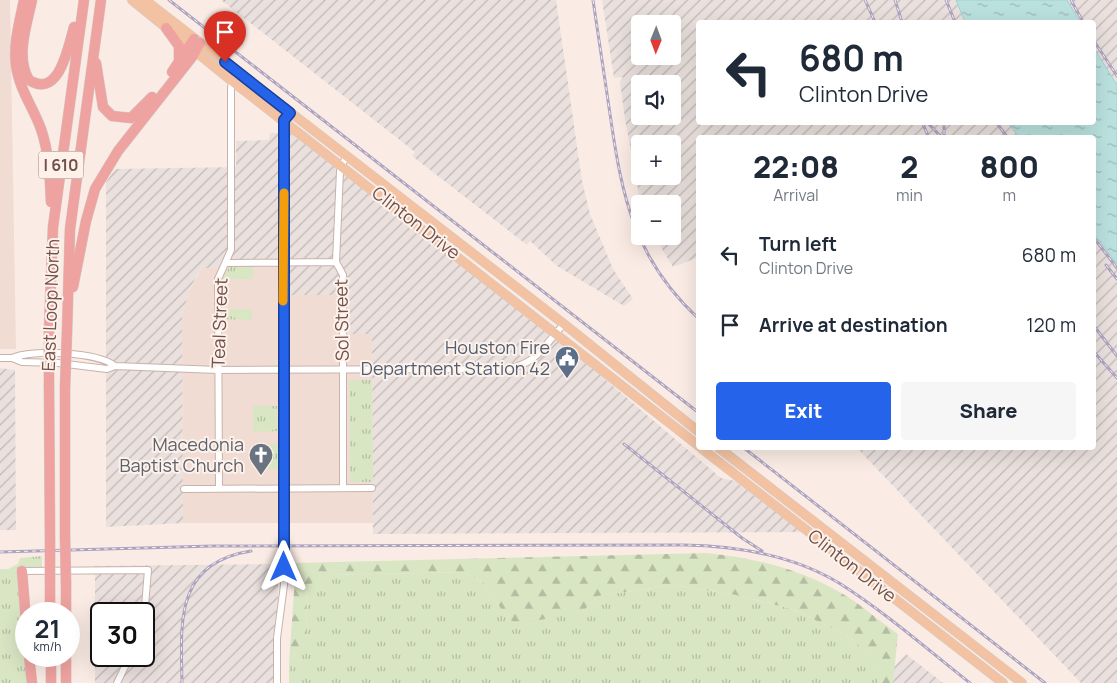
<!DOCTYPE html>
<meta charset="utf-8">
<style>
body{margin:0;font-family:Manrope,sans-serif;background:#f6f6f7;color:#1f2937;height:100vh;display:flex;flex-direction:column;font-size:19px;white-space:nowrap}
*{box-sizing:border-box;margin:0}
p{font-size:16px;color:#747a83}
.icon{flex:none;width:28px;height:28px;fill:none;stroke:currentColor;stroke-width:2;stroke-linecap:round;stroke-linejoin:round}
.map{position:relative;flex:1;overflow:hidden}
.details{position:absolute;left:696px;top:135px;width:400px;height:315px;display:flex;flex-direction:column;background:#fff;border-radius:5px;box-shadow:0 5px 20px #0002}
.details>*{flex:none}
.hud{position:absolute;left:696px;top:20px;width:400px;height:105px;border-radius:5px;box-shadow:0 5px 20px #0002;background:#fff;color:#1f2937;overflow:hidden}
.needle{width:32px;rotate:181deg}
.fabs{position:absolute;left:631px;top:15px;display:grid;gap:10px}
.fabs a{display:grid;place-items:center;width:50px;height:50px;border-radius:5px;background:#fff;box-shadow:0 5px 20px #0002;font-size:25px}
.speed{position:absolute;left:15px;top:602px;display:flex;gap:10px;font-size:25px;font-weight:700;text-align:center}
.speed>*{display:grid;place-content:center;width:65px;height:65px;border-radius:50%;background:#fff;box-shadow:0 5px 20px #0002;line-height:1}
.speed small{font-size:12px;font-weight:400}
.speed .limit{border:2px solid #111;border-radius:8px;background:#fff;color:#111}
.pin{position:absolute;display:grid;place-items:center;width:42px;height:42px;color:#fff;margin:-51px -21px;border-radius:50% 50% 50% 0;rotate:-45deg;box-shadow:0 0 5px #0007}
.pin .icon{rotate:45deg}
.me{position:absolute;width:55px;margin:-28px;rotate:0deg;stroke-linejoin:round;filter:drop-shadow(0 0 4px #0008)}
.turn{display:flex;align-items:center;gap:18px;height:105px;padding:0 20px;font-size:22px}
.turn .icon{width:65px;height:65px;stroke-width:2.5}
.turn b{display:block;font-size:35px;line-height:42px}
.eta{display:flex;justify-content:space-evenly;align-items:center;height:85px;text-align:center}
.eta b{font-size:30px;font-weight:800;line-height:35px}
.action{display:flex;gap:10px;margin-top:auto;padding:10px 20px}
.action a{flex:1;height:58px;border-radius:5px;background:#2563eb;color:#fff;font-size:20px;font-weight:800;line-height:58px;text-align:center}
.action a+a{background:#f6f6f7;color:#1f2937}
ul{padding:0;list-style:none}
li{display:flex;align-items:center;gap:15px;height:70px;padding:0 20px}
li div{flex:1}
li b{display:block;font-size:19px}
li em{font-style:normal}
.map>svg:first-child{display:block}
.residential{fill:#f1dcd3}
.industrial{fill:url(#industrial-furrows);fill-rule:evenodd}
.grass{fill:url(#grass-tufts)}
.forest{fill:url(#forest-firs)}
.water{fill:url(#water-ripples);stroke:#a1d2cf}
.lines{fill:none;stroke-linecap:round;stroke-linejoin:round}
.minor-casing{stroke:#cab2ab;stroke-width:8}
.major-casing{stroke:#d4cbc9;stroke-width:10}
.highway-casing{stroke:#d4cbc9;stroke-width:11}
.minor{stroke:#fff;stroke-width:6}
.major{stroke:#f3c2a2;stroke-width:9}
.highway{stroke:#efa3a0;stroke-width:10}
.rail-casing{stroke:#ada4c2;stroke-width:3}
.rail{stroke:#fdf1e9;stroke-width:1;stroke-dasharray:4;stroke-linecap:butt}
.highway-bridge-casing{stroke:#d4cbc9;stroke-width:11;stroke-linecap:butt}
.highway-bridge{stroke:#efa3a0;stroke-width:10}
.route-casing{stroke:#184099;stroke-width:12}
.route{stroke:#2563eb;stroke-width:9}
.slow{stroke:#f59e0b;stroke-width:9}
.labels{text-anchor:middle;stroke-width:4;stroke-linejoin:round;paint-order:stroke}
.shield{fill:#fdf1e9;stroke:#9a817b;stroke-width:1}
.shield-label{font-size:16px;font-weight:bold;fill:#70514c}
.street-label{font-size:18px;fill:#70514c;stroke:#fdf1e9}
.service-label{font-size:18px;fill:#4e5e75;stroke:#fdf1e9;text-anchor:end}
.worship-label{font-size:18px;fill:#5b616d;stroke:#fdf1e9;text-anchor:end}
</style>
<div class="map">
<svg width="1117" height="683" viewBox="0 0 1117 683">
<defs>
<pattern id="industrial-furrows" width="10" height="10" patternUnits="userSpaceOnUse" patternTransform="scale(1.25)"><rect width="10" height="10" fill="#eae1de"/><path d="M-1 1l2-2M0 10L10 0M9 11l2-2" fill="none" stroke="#c2b9b6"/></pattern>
<pattern id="grass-tufts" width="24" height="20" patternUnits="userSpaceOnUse" patternTransform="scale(1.25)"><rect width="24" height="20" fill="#d9e6c4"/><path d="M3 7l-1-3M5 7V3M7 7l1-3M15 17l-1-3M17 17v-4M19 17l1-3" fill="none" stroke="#b4bda1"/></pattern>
<pattern id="forest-firs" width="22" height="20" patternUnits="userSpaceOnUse" patternTransform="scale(1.25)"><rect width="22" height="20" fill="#d9e6c4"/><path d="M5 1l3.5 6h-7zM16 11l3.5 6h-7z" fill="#b4bda1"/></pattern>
<pattern id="water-ripples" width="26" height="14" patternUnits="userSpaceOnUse" patternTransform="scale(1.25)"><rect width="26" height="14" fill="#bae1de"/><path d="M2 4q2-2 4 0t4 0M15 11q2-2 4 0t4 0" fill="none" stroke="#9cb9b6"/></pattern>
</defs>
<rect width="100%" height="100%" fill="#faece4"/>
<path class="residential" d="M0 0H10L16 349H0Z
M223 260H285L345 295 372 333 373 523H183L182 317 189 291 202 268H219Z"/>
<path class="industrial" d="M221 0H556L582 181 590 214 613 269 633 299 624 306 557 266 530 241 527 245 412 156 415 152Z
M602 0H956L965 22H699V122H1009L1020 137 699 138V257L673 267 654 236H672V204H641L640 201 625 119 620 82 623 77 614 78ZM640 24H672V56H640ZM640 84H672V116H640ZM640 144H672V176H640Z
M1067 0H1117V85L1094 48V22H1080Z
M270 133H294L547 330 721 478 735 481 803 532 373 534 372 334H345V295H285V260H223L219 268H202L195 279 189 291 182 317 183 523 106 527V182L115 169 236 167V141L269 140Z
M1094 233 1117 264V683H1081L857 448H1094Z
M0 368 15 370 16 530H0Z
M278 564V683H95V566ZM101 614H144V656H101Z
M906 654 943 683H893V668Z"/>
<path class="grass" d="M230 266H253V279H222Z
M221 309H252V320L221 319Z
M349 380H372L373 482H350Z
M253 406H277L278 431 253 432Z
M254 444H280V469H254Z
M42 556V568L19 569 29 683H0V569H8L18 564 20 558Z
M464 572 483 582 508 619 582 612 598 596 673 585 736 595 792 609 847 635 873 657 878 673V683H289V663L306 632 307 586 328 575Z"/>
<path class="forest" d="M706 553C757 558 804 570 848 597 865 608 881 622 898 634L893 683H878V673L872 657 847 635 792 609 736 595 673 585 598 596 582 612 518 624 508 619 483 582 464 572 328 575 307 586 306 633 289 663 296 563Z"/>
<path class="water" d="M956 0H1067L1080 22H965Z
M1094 48 1117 85V264L1094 234V138L1019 137 1008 123 1094 122Z"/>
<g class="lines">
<defs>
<path id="minor" d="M226 263 336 262
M0 358H12L22 362 58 363 107 369 115 366 218 370 504 369C538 365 543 346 564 324
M12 358C32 349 98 352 115 366
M343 487V275L336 262 340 171 346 156
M219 488 218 279 231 250V88L232 81 239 73
M184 489 372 488
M22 571 148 570 144 618
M117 683 130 656
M277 683V638L284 585V120L290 113"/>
<path id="major" d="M132 0 232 81 699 446
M145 0 564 324 699 432
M701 448 1003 683
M719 448 1022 683"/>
<path id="highway" d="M24 0C20 20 13 44 16 65 19 89 33 107 41 129 49 152 50 178 51 202
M32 0C27 24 15 57 29 80 59 99 68 48 74 27
M166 28 179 46V60
M96 63 103 107 112 116 131 118 152 97
M172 72 194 39
M73 287 86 221 95 189 118 151 192 57 200 43
M49 331 53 227 84 0
M67 332 70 229 101 0
M49 386 50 537
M65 537V387
M22 571 26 622
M50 583V614
M66 614V583
M29 656 32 683
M51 656V683
M66 656V683"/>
</defs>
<use href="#minor" class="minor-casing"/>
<use href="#major" class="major-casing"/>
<use href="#highway" class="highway-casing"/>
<use href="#minor" class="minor"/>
<use href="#major" class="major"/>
<use href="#highway" class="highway"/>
<defs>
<path id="rail" d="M169 0 699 413
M593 0C599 38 604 76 610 114 622 197 634 259 699 319
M865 0 875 22
M895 0 902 22
M946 0 955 22
M1071 0 1083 22
M1094 41 1117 76
M922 122 929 138
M927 122 942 138
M944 122V138
M996 122 1008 138
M1094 238 1117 268
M1106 265 1117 279
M1094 326 1117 356
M1094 352 1117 378
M624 444 742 538 762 551
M744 448 1045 683
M0 552 213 546 684 545C737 546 793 555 839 583 885 612 928 650 970 683
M182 683C181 623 174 563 251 551"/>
</defs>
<use href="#rail" class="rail-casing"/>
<use href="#rail" class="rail"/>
<defs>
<path id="highway-bridge" d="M49 386V331
M65 387 67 332
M50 537V583
M65 537 66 583"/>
</defs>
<use href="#highway-bridge" class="highway-bridge-casing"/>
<use href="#highway-bridge" class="highway-bridge"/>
</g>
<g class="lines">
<defs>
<path id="route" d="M225 62 290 113 284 120V567"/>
</defs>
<use href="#route" class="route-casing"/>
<use href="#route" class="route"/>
<path class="slow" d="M283 301 284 193"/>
</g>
<defs>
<symbol id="civic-pin" viewBox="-11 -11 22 30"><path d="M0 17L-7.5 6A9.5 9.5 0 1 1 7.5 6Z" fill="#5c6f8a" stroke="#fdf1e9"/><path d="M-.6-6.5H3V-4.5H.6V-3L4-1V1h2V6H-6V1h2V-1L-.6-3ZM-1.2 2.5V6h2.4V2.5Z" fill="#fff"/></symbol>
<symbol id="church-pin" viewBox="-11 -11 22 30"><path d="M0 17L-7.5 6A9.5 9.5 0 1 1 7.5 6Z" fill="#6b7280" stroke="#fdf1e9"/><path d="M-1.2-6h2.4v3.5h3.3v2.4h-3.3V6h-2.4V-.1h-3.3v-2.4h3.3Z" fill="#fff"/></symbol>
</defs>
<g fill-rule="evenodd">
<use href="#civic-pin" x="553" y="344" width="28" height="38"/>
<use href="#church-pin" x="247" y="441" width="28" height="38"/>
</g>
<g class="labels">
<rect class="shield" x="38.5" y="151.5" width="45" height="27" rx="4"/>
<g class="shield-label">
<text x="61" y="171">I 610</text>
</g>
<g class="street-label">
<text transform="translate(416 223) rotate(38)" y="6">Clinton Drive</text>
<text transform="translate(51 305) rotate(-88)" y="6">East Loop North</text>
<text transform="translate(342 320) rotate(-91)" y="6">Sol Street</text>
<text transform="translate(220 323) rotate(-88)" y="6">Teal Street</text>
<text transform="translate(852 566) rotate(38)" y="6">Clinton Drive</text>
</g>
<g class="service-label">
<text x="550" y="354">Houston Fire<tspan x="550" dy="21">Department Station 42</tspan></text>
</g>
<g class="worship-label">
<text x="244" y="451">Macedonia<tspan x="244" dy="21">Baptist Church</tspan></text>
</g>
</g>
</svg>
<div class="fabs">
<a><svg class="needle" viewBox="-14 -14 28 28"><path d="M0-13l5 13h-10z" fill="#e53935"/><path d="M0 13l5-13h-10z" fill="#747a83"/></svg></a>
<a><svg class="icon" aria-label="sound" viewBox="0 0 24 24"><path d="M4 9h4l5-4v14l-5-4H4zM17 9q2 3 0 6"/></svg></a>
<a>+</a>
<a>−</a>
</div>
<div class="speed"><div>21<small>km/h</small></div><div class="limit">30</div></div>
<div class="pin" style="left:225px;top:62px;background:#d93025"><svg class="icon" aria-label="arrive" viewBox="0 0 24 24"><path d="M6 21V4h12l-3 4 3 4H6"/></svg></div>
<svg class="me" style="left:284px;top:567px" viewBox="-20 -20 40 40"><path d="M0-17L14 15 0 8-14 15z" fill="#2563eb" stroke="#fff" stroke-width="4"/></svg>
<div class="hud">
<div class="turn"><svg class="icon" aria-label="left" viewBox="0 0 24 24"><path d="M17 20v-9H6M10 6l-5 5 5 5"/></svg><div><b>680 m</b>Clinton Drive</div></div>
</div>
<section class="details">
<div class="eta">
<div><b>22:08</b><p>Arrival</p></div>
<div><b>2</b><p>min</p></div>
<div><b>800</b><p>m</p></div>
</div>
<ul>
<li><svg class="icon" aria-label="left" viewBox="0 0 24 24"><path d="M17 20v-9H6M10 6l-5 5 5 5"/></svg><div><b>Turn left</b><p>Clinton Drive</p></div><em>680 m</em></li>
<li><svg class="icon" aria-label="arrive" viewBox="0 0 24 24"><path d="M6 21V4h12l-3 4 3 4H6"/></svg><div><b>Arrive at destination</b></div><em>120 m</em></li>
</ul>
<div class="action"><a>Exit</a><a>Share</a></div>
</section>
</div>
